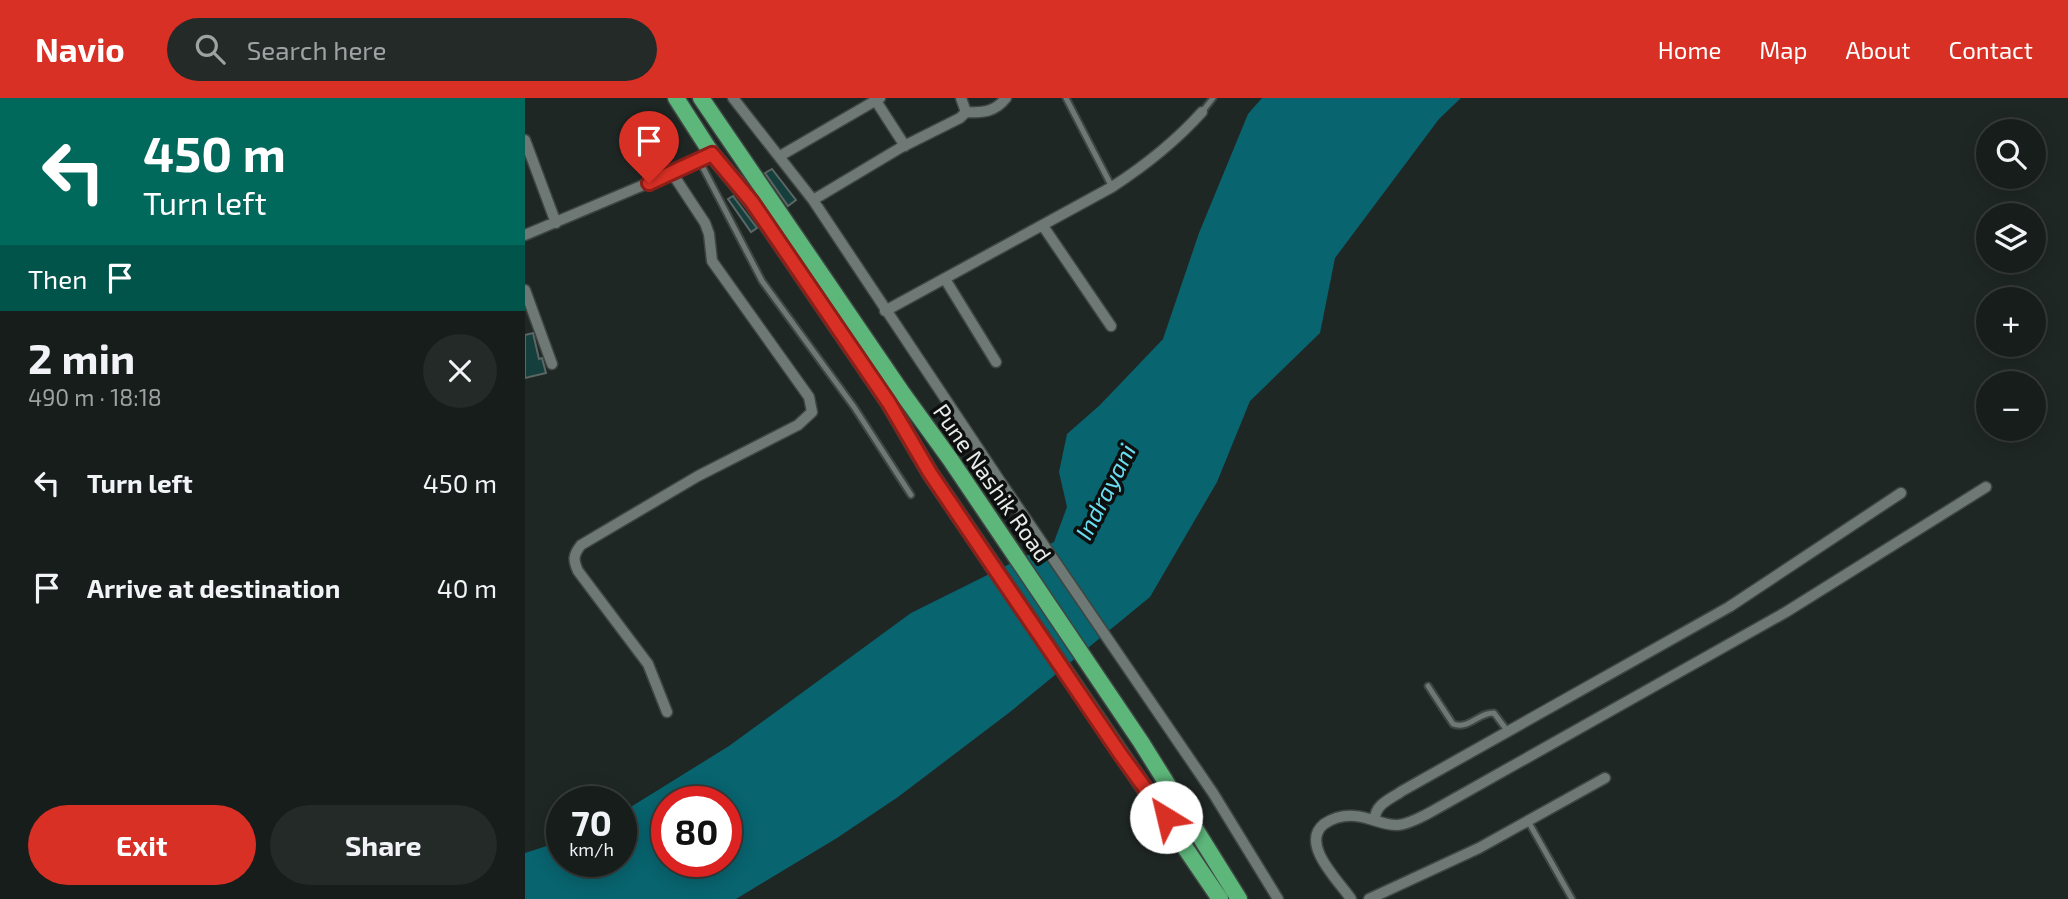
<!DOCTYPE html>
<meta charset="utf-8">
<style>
body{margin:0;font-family:"Exo 2",sans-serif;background:#242a28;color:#f1f3f6;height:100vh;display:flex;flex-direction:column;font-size:26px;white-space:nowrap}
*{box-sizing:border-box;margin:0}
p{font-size:23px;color:#9ea2a3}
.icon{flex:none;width:38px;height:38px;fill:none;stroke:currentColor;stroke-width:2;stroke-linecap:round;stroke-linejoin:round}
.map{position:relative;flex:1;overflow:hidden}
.sheet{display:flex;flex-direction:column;background:#171d1b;width:525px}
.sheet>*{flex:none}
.top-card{background:#00695c;color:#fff;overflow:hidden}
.tools{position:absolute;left:1451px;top:21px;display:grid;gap:14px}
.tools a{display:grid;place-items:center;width:70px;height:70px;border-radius:50%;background:#171d1b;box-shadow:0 4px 18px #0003,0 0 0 2px #363b3a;font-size:35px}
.speed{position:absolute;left:21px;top:688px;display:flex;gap:14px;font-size:35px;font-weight:700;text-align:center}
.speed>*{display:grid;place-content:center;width:91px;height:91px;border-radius:50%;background:#171d1b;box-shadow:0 4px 18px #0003,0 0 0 2px #363b3a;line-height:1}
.speed small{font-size:18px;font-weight:400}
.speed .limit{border:10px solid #d22;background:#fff;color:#111}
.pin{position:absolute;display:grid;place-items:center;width:60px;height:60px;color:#fff;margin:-72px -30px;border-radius:50% 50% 50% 0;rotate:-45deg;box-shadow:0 0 7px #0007}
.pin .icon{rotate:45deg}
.me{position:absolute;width:77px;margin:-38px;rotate:324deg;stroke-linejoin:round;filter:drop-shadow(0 0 5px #0008)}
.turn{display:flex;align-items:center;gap:24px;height:147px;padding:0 28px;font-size:32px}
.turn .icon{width:91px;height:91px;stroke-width:2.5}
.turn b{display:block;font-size:49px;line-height:60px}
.then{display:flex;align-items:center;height:66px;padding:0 28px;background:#0003;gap:14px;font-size:26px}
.round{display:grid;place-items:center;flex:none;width:74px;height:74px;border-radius:37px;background:#242a28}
.summary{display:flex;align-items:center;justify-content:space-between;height:119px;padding:0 28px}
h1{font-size:42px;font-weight:700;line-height:52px}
.button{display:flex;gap:14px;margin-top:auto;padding:14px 28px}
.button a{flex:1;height:80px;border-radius:42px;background:#d93025;color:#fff;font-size:28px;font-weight:700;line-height:80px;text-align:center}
.button a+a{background:#242a28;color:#f1f3f6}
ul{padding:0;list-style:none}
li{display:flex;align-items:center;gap:21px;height:105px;padding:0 28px}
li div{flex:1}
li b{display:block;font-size:26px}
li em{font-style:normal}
header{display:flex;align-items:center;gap:42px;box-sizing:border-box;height:98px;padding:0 35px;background:#d93025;color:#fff}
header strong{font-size:33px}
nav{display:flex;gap:38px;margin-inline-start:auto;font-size:24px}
.search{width:490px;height:63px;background:#242a28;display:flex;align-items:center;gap:18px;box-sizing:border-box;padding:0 24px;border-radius:38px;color:#9ea2a3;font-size:26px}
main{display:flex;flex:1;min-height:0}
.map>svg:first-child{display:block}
.water{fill:#08646f;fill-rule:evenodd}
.building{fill:#153f3d;stroke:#5c6665;stroke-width:2}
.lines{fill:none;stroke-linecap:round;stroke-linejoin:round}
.service-casing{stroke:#3e4542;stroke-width:9}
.minor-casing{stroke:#3e4542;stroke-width:13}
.trunk-casing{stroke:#3e4542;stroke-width:19}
.service{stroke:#6e7874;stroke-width:5}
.minor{stroke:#6e7874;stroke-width:10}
.trunk{stroke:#5db67a;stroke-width:16}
.route-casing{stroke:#8d1f18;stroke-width:18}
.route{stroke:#d93025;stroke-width:12}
.labels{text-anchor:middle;stroke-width:7;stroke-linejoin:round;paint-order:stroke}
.street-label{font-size:23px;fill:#e7ecea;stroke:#0c0f0e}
.water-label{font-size:24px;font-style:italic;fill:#6addf0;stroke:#0c0f0e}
</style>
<header>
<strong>Navio</strong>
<div class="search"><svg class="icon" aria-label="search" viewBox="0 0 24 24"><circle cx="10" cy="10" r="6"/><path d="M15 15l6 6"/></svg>Search here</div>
<nav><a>Home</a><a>Map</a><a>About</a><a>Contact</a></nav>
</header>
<main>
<section class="sheet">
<div class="top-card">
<div class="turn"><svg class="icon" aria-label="left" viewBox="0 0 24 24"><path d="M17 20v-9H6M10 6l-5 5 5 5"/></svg><div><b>450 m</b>Turn left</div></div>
<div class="then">Then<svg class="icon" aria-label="arrive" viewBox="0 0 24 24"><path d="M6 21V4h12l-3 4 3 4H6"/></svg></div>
</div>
<div class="summary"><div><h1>2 min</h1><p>490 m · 18:18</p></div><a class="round"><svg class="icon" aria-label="close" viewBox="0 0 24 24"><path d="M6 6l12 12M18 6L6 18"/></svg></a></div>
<ul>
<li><svg class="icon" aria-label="left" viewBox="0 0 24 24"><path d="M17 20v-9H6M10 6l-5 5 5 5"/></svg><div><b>Turn left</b></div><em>450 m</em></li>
<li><svg class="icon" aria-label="arrive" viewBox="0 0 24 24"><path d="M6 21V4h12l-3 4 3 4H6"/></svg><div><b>Arrive at destination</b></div><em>40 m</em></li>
</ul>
<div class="button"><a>Exit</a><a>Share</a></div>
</section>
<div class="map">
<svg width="1543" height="801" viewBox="0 0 1543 801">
<rect width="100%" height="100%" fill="#1f2724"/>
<path class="water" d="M737 0H936L914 21 810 160 795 235 725 303 692 384 625 499 485 614 373 699 312 740 211 801H0V755L37 743V763H96V715L204 648 386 515 529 444 542 409 534 374 542 336 575 307 638 241 674 135 723 16ZM142 704H201V763H142Z"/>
<path class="building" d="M247 71 271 102 263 108 240 75Z
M208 98 232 130 226 134 203 101Z
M8 235 14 261 17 260 21 275 0 280V237Z"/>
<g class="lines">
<defs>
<path id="service" d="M541 0 587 89
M677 14 688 0
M174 62 237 183 329 309 386 397
M903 588 928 626C944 632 954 614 969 615L984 635
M1003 723 1047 801"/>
<path id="minor" d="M208 0 288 102 475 383 688 695 753 801
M351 3 380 48
M441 14C458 15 470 14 481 0
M0 42 31 125
M255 58 355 0
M288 102 375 50 435 20 441 14 436 0
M518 128 586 228
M0 137 147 75 187 56
M420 181 471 264
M0 192 27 266
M360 213 587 89C621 67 650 44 677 14
M142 614 123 566 53 473C48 462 48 457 56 447L173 378 273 327 287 314 284 299 187 163 184 136 180 125 147 75
M850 721C850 706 866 701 877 693L1204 509 1376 395
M826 801C815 784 774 746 799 726 808 720 819 717 830 718 845 719 859 728 873 727 884 726 894 720 904 715L1261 514 1461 389
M844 801 954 750 1080 680"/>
<path id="trunk" d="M151 0 187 56 227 104 364 305 405 375 695 801
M176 0 378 296 425 361 616 644 714 801"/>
</defs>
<use href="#service" class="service-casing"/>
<use href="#minor" class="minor-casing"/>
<use href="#trunk" class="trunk-casing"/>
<use href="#service" class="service"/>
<use href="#minor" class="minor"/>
<use href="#trunk" class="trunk"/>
</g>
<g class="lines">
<defs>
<path id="route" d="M124 85 187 56 227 104 364 305 405 375 596 657 641 719"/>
</defs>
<use href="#route" class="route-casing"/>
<use href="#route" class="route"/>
</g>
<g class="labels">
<g class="street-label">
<text transform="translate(467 385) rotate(55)" y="8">Pune Nashik Road</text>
</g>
<g class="water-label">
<text transform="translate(581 394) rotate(-63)" y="8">Indrayani</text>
</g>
</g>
</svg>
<div class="tools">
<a><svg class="icon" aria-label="search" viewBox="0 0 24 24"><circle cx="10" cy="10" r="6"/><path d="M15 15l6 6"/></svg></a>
<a><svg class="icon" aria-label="layers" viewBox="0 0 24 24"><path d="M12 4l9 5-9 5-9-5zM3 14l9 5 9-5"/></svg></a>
<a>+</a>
<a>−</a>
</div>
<div class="speed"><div>70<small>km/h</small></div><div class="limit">80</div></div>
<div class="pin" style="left:124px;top:85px;background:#d93025"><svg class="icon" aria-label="arrive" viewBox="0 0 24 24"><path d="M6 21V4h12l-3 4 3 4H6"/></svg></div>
<svg class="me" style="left:641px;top:719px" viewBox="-20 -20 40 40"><circle r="19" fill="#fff"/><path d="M0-13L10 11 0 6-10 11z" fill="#d93025"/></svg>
</div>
</main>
